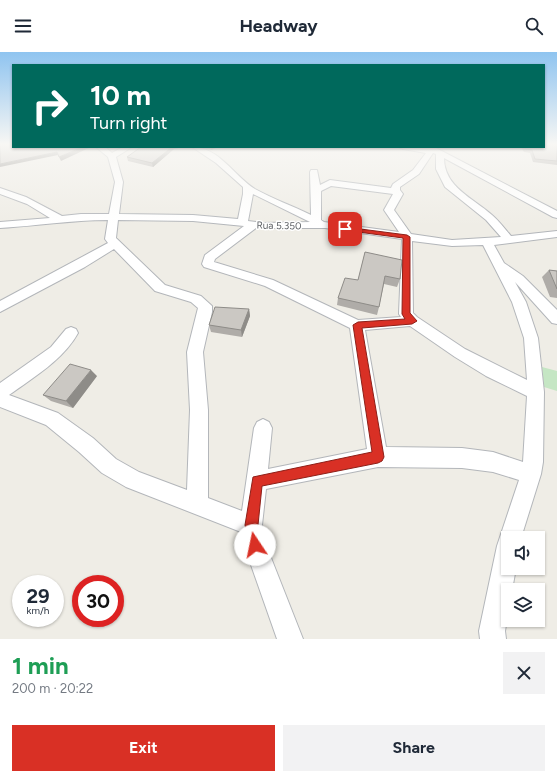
<!DOCTYPE html>
<meta charset="utf-8">
<style>
body{margin:0;font-family:Figtree,sans-serif;background:#f2f2f3;color:#1f2937;height:100vh;display:flex;flex-direction:column;font-size:15px;white-space:nowrap}
*{box-sizing:border-box;margin:0}
p{font-size:13px;color:#747a83}
.icon{flex:none;width:22px;height:22px;fill:none;stroke:currentColor;stroke-width:2;stroke-linecap:round;stroke-linejoin:round}
.map{position:relative;height:587px;overflow:hidden}
.panel{display:flex;flex-direction:column;background:#fff;flex:1}
.panel>*{flex:none}
.hud{position:absolute;left:12px;top:12px;width:533px;height:84px;border-radius:0px;box-shadow:0 1px 3px #0004;background:#00695c;color:#fff;overflow:hidden}
.tools{position:absolute;left:501px;top:479px;display:grid;gap:8px}
.tools a{display:grid;place-items:center;width:44px;height:44px;border-radius:0px;background:#fff;box-shadow:0 1px 3px #0004;font-size:20px}
.speed{position:absolute;left:12px;top:523px;display:flex;gap:8px;font-size:20px;font-weight:700;text-align:center}
.speed>*{display:grid;place-content:center;width:52px;height:52px;border-radius:50%;background:#fff;box-shadow:0 1px 3px #0004;line-height:1}
.speed small{font-size:10px;font-weight:400}
.speed .limit{border:6px solid #d22;background:#fff;color:#111}
.pin{position:absolute;display:grid;place-items:center;width:34px;height:34px;color:#fff;margin:-17px;border-radius:8px;box-shadow:0 2px 6px #0006}
.me{position:absolute;width:44px;margin:-22px;rotate:349deg;stroke-linejoin:round;filter:drop-shadow(0 0 3px #0008)}
.turn{display:flex;align-items:center;gap:14px;height:84px;padding:0 12px;font-size:18px}
.turn .icon{width:52px;height:52px;stroke-width:2.5}
.turn b{display:block;font-size:28px;line-height:34px}
.round{display:grid;place-items:center;flex:none;width:42px;height:42px;border-radius:0px;background:#f2f2f3}
.headline{display:flex;align-items:center;justify-content:space-between;height:68px;padding:0 12px}
h1{font-size:24px;font-weight:700;line-height:30px;color:#1e9e55}
.button{display:flex;gap:8px;margin-top:auto;padding:8px 12px}
.button a{flex:1;height:46px;border-radius:0px;background:#d93025;color:#fff;font-size:16px;font-weight:700;line-height:46px;text-align:center}
.button a+a{background:#f2f2f3;color:#1f2937}
header{display:flex;justify-content:space-between;align-items:center;height:52px;padding:0 12px;background:#fff;font-size:18px;font-weight:700}
.map>svg:first-child{display:block}
.green{fill:#c5e6c4}
.lines{fill:none;stroke-linecap:round;stroke-linejoin:round}
.street-casing{stroke:#b3b6ba;stroke-width:2}
.street{fill:#fff;fill-rule:evenodd}
.wall{fill:#afaca8}
.shaded-wall{fill:#8e8c88}
.building{fill:#cbc8c3;stroke:#8e8c88}
.route{fill:#d93025;stroke:#8d1f18}
.labels{text-anchor:middle;stroke-width:3;stroke-linejoin:round;paint-order:stroke}
.far-street-label{font-size:10px;fill:#5e6266;stroke:#fff}
</style>
<header><svg class="icon" aria-label="menu" viewBox="0 0 24 24"><path d="M4 6h16M4 12h16M4 18h16"/></svg>Headway<svg class="icon" aria-label="search" viewBox="0 0 24 24"><circle cx="10" cy="10" r="6"/><path d="M15 15l6 6"/></svg></header>
<div class="map">
<svg width="557" height="587" viewBox="0 0 557 587">
<rect width="100%" height="100%" fill="#efede6"/>
<path class="green" d="M542 315 557 319V339L544 335Z"/>
<g class="lines">
<defs>
<path id="street" d="M96 95H105L112 101 123 95H132L116 105 123 130 119 162 193 163 238 167 243 142V135L216 111 192 95C219 95 234 124 255 137 273 147 293 154 311 163L310 120 311 118H317L320 133 330 128 391 136 393 132 413 118 426 101 403 97 399 95H434L557 159V166L553 165 444 106C444 135 473 146 492 163 499 169 505 177 511 184L557 179V185L494 193 504 211 523 224 557 258V272L552 271 515 230 526 250 538 286 544 340 543 410 541 422 521 486H508V516H516L512 538H508V561L505 579 506 587H480L479 579 497 494 519 428 493 420 462 416 378 415 266 437 262 473 266 493 303 587H277L244 493 241 480 126 435 102 421 79 400 46 373 0 355V331L51 295 66 277 71 275 76 277 78 281C63 308 34 325 9 343L58 361 93 386 116 407 139 420 187 438 190 358 187 300 198 256 191 250 155 239 114 197 85 215 0 260V249L108 191 105 187 108 168C72 168 36 174 0 176V170L50 166 27 152 0 142V136L26 145 62 164 81 162H109L115 130 108 105ZM433 101 436 102V117L445 135 486 168 501 185 452 188 411 182 394 158 403 142 400 138V135L419 122ZM331 134 393 142 384 158 399 180 324 170 321 168V139ZM253 142 310 170 263 171 248 169ZM118 168 193 169 244 174 205 203 202 212 204 215 265 234 350 276 367 397 268 417 272 376 269 370 263 367 257 370 254 376 242 459 208 446V358L203 300 212 260V254L201 244 165 233 116 186ZM256 176H325L402 187 399 262 401 265 358 268 273 228 214 210 215 207ZM412 189 452 194 483 193 512 250 524 286 527 328 465 297 417 265 413 261ZM410 274 455 305 486 324 527 344 523 410 493 400 462 396 386 395 365 278Z"/>
</defs>
<use href="#street" class="street-casing"/>
<use href="#street" class="street"/>
</g>
<path class="wall" d="M557 92V113L533 110 530 101 524 100 521 95H544Z
M141 95H183L174 97 153 115 128 109 127 105Z
M201 95H218L211 98Z
M365 200 400 227 397 235 384 232 379 255 377 263 337 253 338 246 358 228Z
M549 218 557 219V246L550 245 542 225Z
M249 257 250 264 242 285 211 280 209 273Z
M97 324 73 356 51 349 43 343Z"/>
<path class="shaded-wall" d="M83 95H91L61 109 59 105Z
M172 95H183L174 97 153 115 152 111Z
M211 95H218L211 98Z
M57 100 58 103 0 115V112Z
M249 257 250 264 242 285 241 278Z
M91 318 97 324 73 356 66 349Z"/>
<path class="building" d="M0 92H13V95H83L59 105 57 100 0 112Z
M544 92H557V109L535 107 532 98 526 97 524 95H544Z
M141 95H172L152 111 127 105Z
M365 200 402 208 400 227 385 224 379 255 338 246 345 226 358 228Z
M549 218 557 219V237Z
M215 255 249 257 241 278 209 273Z
M70 312 91 318 66 349 43 343Z"/>
<linearGradient id="sky" x2="0" y2="1"><stop stop-color="#8fc4f0"/><stop offset="0.53" stop-color="#f8f7f4"/><stop offset="1" stop-color="#f8f7f4" stop-opacity="0"/></linearGradient>
<rect width="557" height="174" fill="url(#sky)"/>
<path class="route" d="M345 175 407 183 410 185V261L417 269 412 272 362 276 384 405 382 409 378 411 262 434 258 473 262 493 260 498 255 500 250 498 245 473 253 425 372 400 353 273 358 270 405 267 402 262 403 186 343 178 342 177Z"/>
<g class="labels">
<g class="far-street-label">
<text transform="translate(279 173) rotate(1)" y="4">Rua 5.350</text>
</g>
</g>
</svg>
<div class="tools">
<a><svg class="icon" aria-label="sound" viewBox="0 0 24 24"><path d="M4 9h4l5-4v14l-5-4H4zM17 9q2 3 0 6"/></svg></a>
<a><svg class="icon" aria-label="layers" viewBox="0 0 24 24"><path d="M12 4l9 5-9 5-9-5zM3 14l9 5 9-5"/></svg></a>
</div>
<div class="speed"><div>29<small>km/h</small></div><div class="limit">30</div></div>
<div class="pin" style="left:345px;top:177px;background:#d93025"><svg class="icon" aria-label="arrive" viewBox="0 0 24 24"><path d="M6 21V4h12l-3 4 3 4H6"/></svg></div>
<svg class="me" style="left:255px;top:493px" viewBox="-20 -20 40 40"><circle r="19" fill="#fff"/><path d="M0-13L10 11 0 6-10 11z" fill="#d93025"/></svg>
<div class="hud">
<div class="turn"><svg class="icon" aria-label="right" viewBox="0 0 24 24"><path d="M7 20v-9h11M14 6l5 5-5 5"/></svg><div><b>10 m</b>Turn right</div></div>
</div>
</div>
<section class="panel">
<div class="headline"><div><h1>1 min</h1><p>200 m · 20:22</p></div><a class="round"><svg class="icon" aria-label="close" viewBox="0 0 24 24"><path d="M6 6l12 12M18 6L6 18"/></svg></a></div>
<div class="button"><a>Exit</a><a>Share</a></div>
</section>
